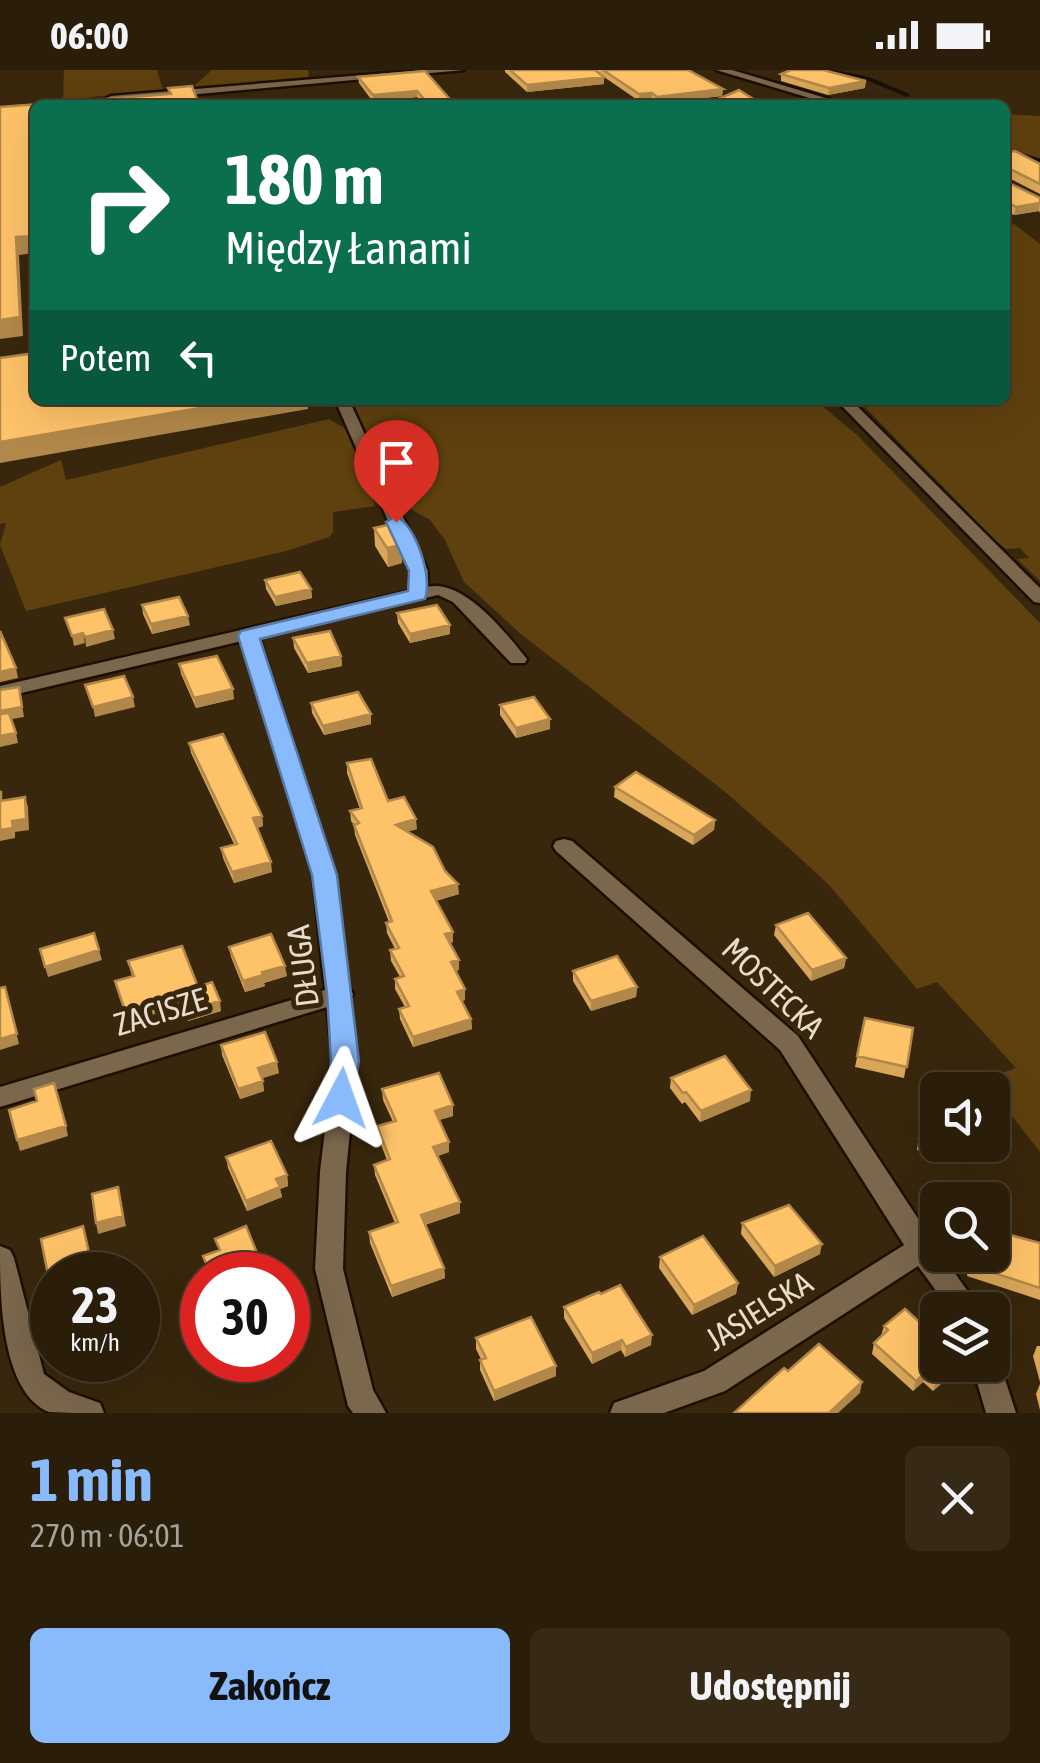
<!DOCTYPE html>
<html lang="pl">
<meta charset="utf-8">
<style>
body{margin:0;font-family:"Asap Condensed",sans-serif;background:#362a17;color:#f1f3f6;height:100vh;display:flex;flex-direction:column;font-size:38px;white-space:nowrap}
*{box-sizing:border-box;margin:0}
p{font-size:32px;color:#a5a29c}
.icon{flex:none;width:55px;height:55px;fill:none;stroke:currentColor;stroke-width:2;stroke-linecap:round;stroke-linejoin:round}
.map{position:relative;height:1343px;overflow:hidden}
.side{display:flex;flex-direction:column;background:#2a1d09;flex:1}
.side>*{flex:none}
.hud{position:absolute;left:30px;top:30px;width:980px;height:305px;border-radius:15px;box-shadow:0 10px 40px #0002,0 0 0 2px #463b2a;background:#0b6e4f;color:#fff;overflow:hidden}
.tools{position:absolute;left:920px;top:1002px;display:grid;gap:20px}
.tools a{display:grid;place-items:center;width:90px;height:90px;border-radius:15px;background:#2a1d09;box-shadow:0 10px 40px #0002,0 0 0 2px #463b2a;font-size:50px}
.speed{position:absolute;left:30px;top:1182px;display:flex;gap:20px;font-size:50px;font-weight:700;text-align:center}
.speed>*{display:grid;place-content:center;width:130px;height:130px;border-radius:50%;background:#2a1d09;box-shadow:0 10px 40px #0002,0 0 0 2px #463b2a;line-height:1}
.speed small{font-size:25px;font-weight:400}
.speed .limit{border:15px solid #d22;background:#fff;color:#111}
.pin{position:absolute;display:grid;place-items:center;width:85px;height:85px;color:#fff;margin:-102px -42px;border-radius:50% 50% 50% 0;rotate:-45deg;box-shadow:0 0 10px #0007}
.pin .icon{rotate:45deg}
.me{position:absolute;width:110px;margin:-55px;rotate:4deg;stroke-linejoin:round;filter:drop-shadow(0 0 8px #0008)}
.turn{display:flex;align-items:center;gap:35px;height:210px;padding:0 30px;font-size:45px}
.turn .icon{width:130px;height:130px;stroke-width:2.5}
.turn b{display:block;font-size:70px;line-height:85px}
.then{display:flex;align-items:center;height:95px;padding:0 30px;background:#0003;gap:20px;font-size:38px}
.round{display:grid;place-items:center;flex:none;width:105px;height:105px;border-radius:15px;background:#362a17}
.head{display:flex;align-items:center;justify-content:space-between;height:170px;padding:0 30px}
h1{font-size:60px;font-weight:700;line-height:75px;color:#88bafc}
.action{display:flex;gap:20px;margin-top:auto;padding:20px 30px}
.action a{flex:1;height:115px;border-radius:15px;background:#88bafc;color:#111;font-size:40px;font-weight:700;line-height:115px;text-align:center}
.action a+a{background:#362a17;color:#f1f3f6}
.status{display:flex;justify-content:space-between;align-items:center;height:70px;padding:0 50px;background:#2a1d09;direction:ltr}
.status svg{height:28px;fill:currentColor}
.map>svg:first-child{display:block}
.green{fill:#5f410f}
.lines{fill:none;stroke-linecap:round;stroke-linejoin:round}
.stream{stroke:#191106;stroke-width:4}
.minor-casing{stroke:#1f0f00;stroke-width:5}
.minor{fill:#7b674c;fill-rule:evenodd}
.wall{fill:#daa75a}
.shaded-wall{fill:#b2884a}
.building{fill:#fec269;stroke:#b2884a;stroke-width:2.5}
.route{fill:#88bafc;stroke:#5879a4;stroke-width:2.5}
.labels{text-anchor:middle;stroke-width:10;stroke-linejoin:round;paint-order:stroke}
.near-street-label{font-size:32px;fill:#e8dccd;stroke:#38270c}
</style>
<div class="status"><b>06:00</b><svg viewBox="0 0 49 12"><path d="M0 12V9h3v3zM5 12V6h3v6zM10 12V3h3v9zM15 12V0h3v12zM26 1h20v11H26zM47 4h2v5h-2z"/></svg></div>
<div class="map">
<svg width="1040" height="1343" viewBox="0 0 1040 1343">
<rect width="100%" height="100%" fill="#38270c"/>
<path class="green" d="M64 0H157L163 20 63 30Z
M212 0H308L309 5 306 10 193 17Z
M1005 44 1040 46V88L1005 78Z
M1014 154 1040 174V511L1017 489 1029 488 1020 478 1006 479 995 470 858 330H1005V156Z
M349 330H815L857 365 1040 553V1082L984 1010 1016 998 937 912 917 919 830 816 789 778 724 721 522 565 464 512 445 470 430 450 391 428Z
M329 349 348 360 375 436 333 442V462L329 467 286 481 26 541 0 475 6 453 0 454V417L61 390 66 410Z"/>
<g class="lines">
<path class="stream" d="M825 0 869 9 907 25
M1005 80 1040 91"/>
<defs>
<path id="minor" d="M424 0H464L111 32 106 29 111 26Z
M716 0H732L849 35H833Z
M335 330H349L428 501 427 517C463 508 506 563 527 589L525 593H511L453 532 438 525 259 567 335 805 349 918 353 924 350 929 357 991 346 1102 343 1199 373 1320 386 1343H353L348 1336 315 1199 320 1102 333 991 327 937 0 1037V1017L325 920 313 805 242 571 0 628V616L409 521 410 501Z
M836 330H851L1040 518V533L1034 532Z
M564 769 572 771 798 966 938 1179V1185H942L981 1240H950L918 1196 725 1321 664 1343H610L614 1333 704 1301 904 1175 780 980 556 781 553 776 556 771Z
M0 1176 10 1180 14 1188 44 1304 69 1322 100 1333 104 1343C88 1343 63 1343 49 1342 0 1322 0 1223 0 1176Z
M992 1284 997 1285 1016 1343H986L972 1295H992Z"/>
</defs>
<use href="#minor" class="minor-casing"/>
<use href="#minor" class="minor"/>
</g>
<path class="wall" d="M505 0H688L723 19 722 26 656 33 652 29 639 31 604 7V14L527 22 505 2Z
M425 1 455 35H423L417 27 373 32 359 13 358 7Z
M781 4 865 18 828 25 781 11Z
M1005 83 1040 94V124L1007 107Z
M1005 111 1040 128V143L1039 141 1014 145 1005 140Z
M374 458 402 475V493L388 497 375 476Z
M265 510 311 519 312 528 276 536 266 519Z
M142 535 190 555 152 564 143 544Z
M397 543 450 564 410 573 398 553Z
M293 568 341 586 342 596 308 603 294 578Z
M179 594 234 629 196 638 181 604Z
M311 633 371 644V654L324 665 312 643Z
M500 635 550 649V659L516 668 500 645Z
M189 673 262 746 263 756 257 758 272 802 234 813 223 788 221 778 234 774 191 683Z
M347 693 417 759 408 761 445 801 459 824 436 831 453 872 450 873 459 890V900L455 901 465 919V930L462 931 471 949 472 959 413 977 400 949 399 939 405 937 395 919V909L400 907 391 891 390 880 395 879 387 863 386 853 389 852 355 765 354 755 351 751 350 741 360 739 347 703Z
M615 717 715 750 714 760 693 775 614 727Z
M776 855 846 888 844 898 811 911 774 865Z
M229 877 287 906 264 913 265 916 245 922 231 887Z
M128 891 198 917 221 941 188 951 182 936 127 952 115 911 132 906Z
M573 901 637 917 636 927 591 941 573 911Z
M865 948 913 958 904 1008 855 997Z
M221 975 279 1003 262 1008 264 1021 240 1029 222 985Z
M671 1008 750 1031 700 1052 685 1032 682 1034 670 1018Z
M382 1019 453 1046 439 1050 449 1082 437 1086 460 1132V1143L425 1155 444 1198 445 1208 392 1227 370 1173 369 1162 395 1153 375 1105 374 1095 387 1090 378 1067 377 1056 393 1052 383 1030Z
M924 1031 938 1034V1075H975L972 1092 917 1080Z
M226 1087 287 1105 288 1116 280 1119 282 1127 247 1141 228 1098Z
M742 1153 820 1184 774 1207 741 1164Z
M995 1161 1040 1173V1230L967 1206 970 1185H992Z
M660 1187 738 1213 736 1224 692 1245 659 1198Z
M564 1237 651 1275 625 1287 621 1280 592 1294 564 1248Z
M884 1256 938 1295H959L958 1299 933 1321 923 1312 913 1321 872 1284 874 1273 881 1266Z
M476 1268 556 1296V1306L494 1331 480 1300V1290L481 1289 476 1279Z
M1037 1276H1040V1312L1033 1286Z
M1040 1314V1340L1036 1324Z"/>
<path class="shaded-wall" d="M604 7V14L527 22V15Z
M866 11 865 18 828 25 829 18Z
M723 19 722 26 656 33 657 27Z
M417 21V27L373 32V25Z
M652 23V29L639 31V24Z
M1040 133 1039 141 1014 145 1016 137Z
M35 166V183L19 185 23 266 0 269V250L16 167Z
M247 330H308V339L0 393V372Z
M402 475V493L388 497 387 478Z
M311 519 312 528 276 536 275 527Z
M188 546 190 555 152 564 151 554Z
M450 555V564L410 573V564Z
M113 560 115 569 86 577 85 567Z
M83 563 85 573 74 576 72 566Z
M341 586 342 596 308 603 307 593Z
M16 598 18 608 0 612V602Z
M19 617 24 647 0 651V641Z
M233 619 234 629 196 638 194 628Z
M133 627 135 637 95 647 93 637Z
M371 644V654L324 665 323 656Z
M550 649V659L516 668V658Z
M16 663 18 673 0 677V666Z
M25 727 28 737 29 760 15 762V768L0 771V760L12 751Z
M262 746 263 756 255 759 253 748Z
M416 749 417 759 397 765 396 755Z
M715 750 714 760 693 775 694 765Z
M271 792 272 802 234 813 232 802Z
M458 814 459 824 431 832V821Z
M453 862V872L445 875V864Z
M99 880 102 890 48 907 45 897Z
M846 888 844 898 811 911 812 900Z
M459 890V900L451 903V892Z
M285 896 287 906 264 913 265 916 245 922 243 911 262 902Z
M5 917 19 974 0 980V969Z
M637 917 636 927 591 941V931Z
M465 919V930L458 932 457 922Z
M180 925 182 936 127 952 125 941Z
M220 931 221 941 188 951 186 941Z
M471 949 472 959 413 977V967Z
M277 992 279 1003 260 1009 258 998Z
M263 1011 264 1021 240 1029 238 1019Z
M751 1020 750 1031 700 1052 701 1041Z
M453 1035V1046L436 1051 435 1041Z
M66 1056 68 1066 20 1081 17 1070Z
M449 1072V1082L433 1088V1077Z
M287 1105 288 1116 280 1119 282 1127 247 1141 246 1131 276 1109Z
M118 1117 126 1156 98 1164 96 1153Z
M460 1132V1143L421 1156V1145Z
M83 1156 94 1205H64Z
M822 1174 820 1184 774 1207 775 1196Z
M444 1198 445 1208 392 1227 391 1216Z
M738 1213 736 1224 692 1245 694 1235Z
M652 1265 651 1275 625 1287 626 1277Z
M622 1270 621 1280 592 1294V1283Z
M953 1295H959L958 1299 933 1321 936 1311Z
M556 1296V1306L494 1331V1321Z
M926 1302 923 1312 913 1321 916 1311Z
M862 1312 860 1323 838 1343H829Z"/>
<path class="building" d="M510 0H595L604 7 527 15Z
M603 0H688L723 19 657 27 652 23 639 24Z
M791 0H823L866 11 829 18 781 4Z
M425 1 455 35H429L417 21 373 25 358 7Z
M192 16 199 35H35V166L16 167 20 247 0 250V37L171 24 168 18Z
M739 20 763 35H724L716 30Z
M1015 81 1040 94V114L1008 98 1005 99V83Z
M1005 111 1040 128V133L1016 137 1005 130Z
M35 283V330H247L0 372V288Z
M392 454 402 475 387 478 374 458Z
M300 502 311 519 275 527 265 510Z
M179 527 188 546 151 554 142 535Z
M437 535 450 555 410 564 397 543Z
M104 539 113 560 85 567 83 563 72 566 65 548Z
M0 561 16 598 0 602Z
M330 561 341 586 307 593 293 568Z
M217 586 233 619 194 628 179 594Z
M124 606 133 627 93 637 85 615Z
M19 617 22 637 0 641V620Z
M358 622 371 644 323 656 311 633Z
M534 627 550 649 516 658 500 635Z
M9 643 16 663 0 666V644Z
M223 664 262 746 253 748 271 792 232 802 221 778 237 774 189 673Z
M371 689 388 731 404 727 416 749 396 755 433 777 445 801 458 814 431 821 453 862 445 864 459 890 451 892 465 919 457 922 471 949 413 967 399 939 409 936 395 909 404 906 390 880 399 878 386 853 392 851 354 755 359 753 350 741 362 738 347 693Z
M636 702 715 750 694 765 615 717Z
M0 722H1V731L25 727 26 749 12 751 13 758 0 760Z
M808 843 846 888 812 900 776 855Z
M94 863 99 880 45 897 40 879Z
M271 864 285 896 262 902 263 905 243 911 229 877Z
M182 876 198 917 212 912 220 931 186 941 180 925 125 941 115 911 134 906 128 891Z
M617 886 637 917 591 931 573 901Z
M5 917 17 964 0 969V918Z
M865 948 913 958 907 997 857 986Z
M265 962 277 992 258 998 263 1011 238 1019 221 975Z
M725 986 751 1020 701 1041 686 1022 683 1023 671 1008Z
M439 1003 453 1035 435 1041 449 1072 433 1077 460 1132 421 1145 444 1198 391 1216 369 1162 398 1152 374 1095 390 1089 377 1056 396 1051 382 1019Z
M54 1013 66 1056 17 1070 9 1040 37 1031 34 1019Z
M924 1031 938 1034V1073L919 1069Z
M271 1071 287 1105 276 1109 280 1117 246 1131 226 1087Z
M945 1075H975V1081Z
M118 1117 123 1146 96 1153 92 1124Z
M789 1135 822 1174 775 1196 742 1153Z
M83 1156 92 1196 64 1205H52V1209L49 1210 41 1169Z
M246 1156 266 1205H211L203 1186 220 1180 215 1169Z
M992 1156H995V1161L1040 1173V1218L970 1195 971 1185H992Z
M703 1166 738 1213 694 1235 660 1187Z
M620 1215 652 1265 626 1277 622 1270 592 1283 564 1237 599 1222 601 1224Z
M905 1239 926 1258 932 1254 938 1258V1295H953L936 1311 926 1302 916 1311 874 1273 888 1260 884 1256Z
M531 1247 556 1296 494 1321 480 1290 486 1288 476 1268Z
M819 1274 862 1312 829 1343H734L784 1298 788 1301Z"/>
<path class="route" d="M396 446C416 455 433 508 425 529L260 569 337 805 359 991 351 1036 341 1039 331 1036 327 1028 331 991 327 924 312 805 238 566 241 561 408 521 409 501 386 452Z"/>
<g class="labels">
<g class="near-street-label">
<text transform="translate(303 896) rotate(-97)" y="11">DŁUGA</text>
<text transform="translate(773 918) rotate(44)" y="11">MOSTECKA</text>
<text transform="translate(160 942) rotate(-17)" y="11">ZACISZE</text>
<text transform="translate(759 1241) rotate(-32)" y="11">JASIELSKA</text>
</g>
</g>
</svg>
<div class="tools">
<a><svg class="icon" aria-label="sound" viewBox="0 0 24 24"><path d="M4 9h4l5-4v14l-5-4H4zM17 9q2 3 0 6"/></svg></a>
<a><svg class="icon" aria-label="search" viewBox="0 0 24 24"><circle cx="10" cy="10" r="6"/><path d="M15 15l6 6"/></svg></a>
<a><svg class="icon" aria-label="layers" viewBox="0 0 24 24"><path d="M12 4l9 5-9 5-9-5zM3 14l9 5 9-5"/></svg></a>
</div>
<div class="speed"><div>23<small>km/h</small></div><div class="limit">30</div></div>
<div class="pin" style="left:396px;top:452px;background:#d93025"><svg class="icon" aria-label="arrive" viewBox="0 0 24 24"><path d="M6 21V4h12l-3 4 3 4H6"/></svg></div>
<svg class="me" style="left:341px;top:1028px" viewBox="-20 -20 40 40"><path d="M0-17L14 15 0 8-14 15z" fill="#88bafc" stroke="#fff" stroke-width="4"/></svg>
<div class="hud">
<div class="turn"><svg class="icon" aria-label="right" viewBox="0 0 24 24"><path d="M7 20v-9h11M14 6l5 5-5 5"/></svg><div><b>180 m</b>Między Łanami</div></div>
<div class="then">Potem<svg class="icon" aria-label="left" viewBox="0 0 24 24"><path d="M17 20v-9H6M10 6l-5 5 5 5"/></svg></div>
</div>
</div>
<section class="side">
<div class="head"><div><h1>1 min</h1><p>270 m · 06:01</p></div><a class="round"><svg class="icon" aria-label="close" viewBox="0 0 24 24"><path d="M6 6l12 12M18 6L6 18"/></svg></a></div>
<div class="action"><a>Zakończ</a><a>Udostępnij</a></div>
</section>
